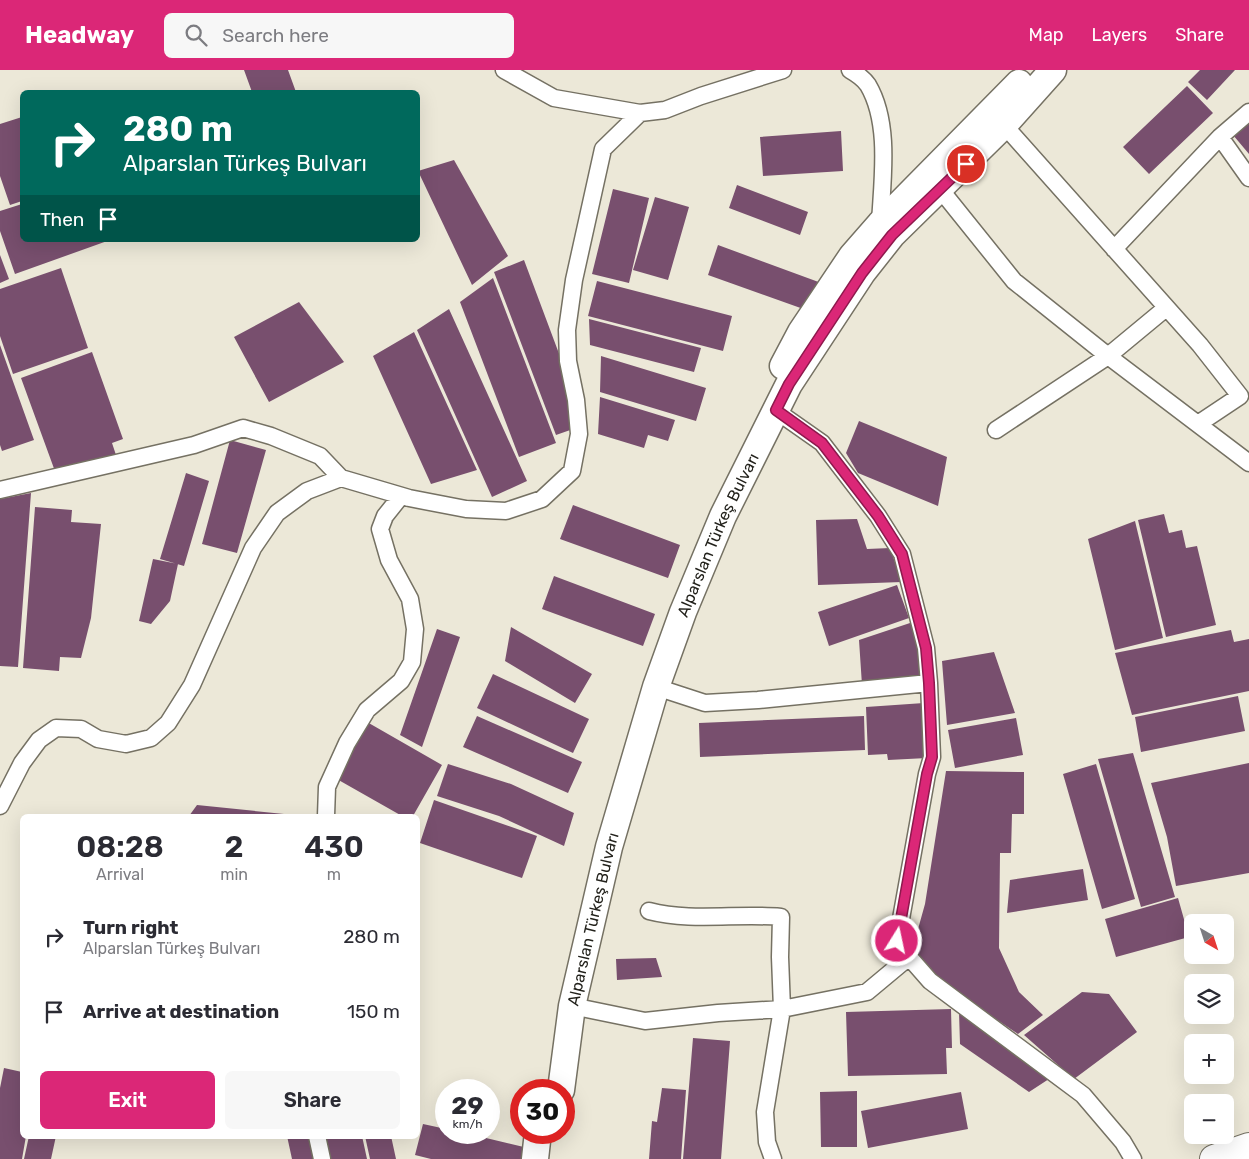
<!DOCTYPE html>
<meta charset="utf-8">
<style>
body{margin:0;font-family:Rubik,sans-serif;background:#f7f7f7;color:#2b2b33;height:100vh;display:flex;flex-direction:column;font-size:19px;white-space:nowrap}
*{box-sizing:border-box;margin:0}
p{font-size:16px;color:#7c7c81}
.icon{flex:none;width:28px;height:28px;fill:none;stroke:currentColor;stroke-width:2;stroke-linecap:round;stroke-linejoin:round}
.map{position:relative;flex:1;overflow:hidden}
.side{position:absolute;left:20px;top:744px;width:400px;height:325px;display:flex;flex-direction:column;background:#fff;border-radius:8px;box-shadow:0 5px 20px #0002}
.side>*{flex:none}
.top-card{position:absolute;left:20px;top:20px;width:400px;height:152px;border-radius:8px;box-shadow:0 5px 20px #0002;background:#00695c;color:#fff;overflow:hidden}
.needle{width:32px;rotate:141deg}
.fabs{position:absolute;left:1184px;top:844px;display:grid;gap:10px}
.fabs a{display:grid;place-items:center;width:50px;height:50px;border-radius:8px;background:#fff;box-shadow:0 5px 20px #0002;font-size:25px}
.speed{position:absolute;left:435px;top:1009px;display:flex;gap:10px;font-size:25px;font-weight:700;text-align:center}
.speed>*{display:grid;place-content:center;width:65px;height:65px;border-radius:50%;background:#fff;box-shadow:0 5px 20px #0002;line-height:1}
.speed small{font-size:12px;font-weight:400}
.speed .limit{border:8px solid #d22;background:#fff;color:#111}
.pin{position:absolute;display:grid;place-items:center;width:42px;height:42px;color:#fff;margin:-21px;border:2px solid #fff;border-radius:50%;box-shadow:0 1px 5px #0007}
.me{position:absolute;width:55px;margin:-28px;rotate:10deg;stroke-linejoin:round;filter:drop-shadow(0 0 4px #0008)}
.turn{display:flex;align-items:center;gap:18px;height:105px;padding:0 20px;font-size:22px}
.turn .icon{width:65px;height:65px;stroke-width:2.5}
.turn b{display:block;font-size:35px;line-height:42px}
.then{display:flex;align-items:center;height:48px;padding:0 20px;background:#0003;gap:10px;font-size:19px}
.eta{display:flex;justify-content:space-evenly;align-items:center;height:85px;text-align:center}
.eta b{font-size:30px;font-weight:600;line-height:35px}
.primary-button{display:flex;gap:10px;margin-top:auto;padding:10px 20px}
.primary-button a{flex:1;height:58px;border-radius:8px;background:#db2777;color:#fff;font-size:20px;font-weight:600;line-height:58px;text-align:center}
.primary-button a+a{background:#f7f7f7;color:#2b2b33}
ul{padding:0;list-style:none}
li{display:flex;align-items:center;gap:15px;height:75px;padding:0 20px}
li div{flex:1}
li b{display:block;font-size:19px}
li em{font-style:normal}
header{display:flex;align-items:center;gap:30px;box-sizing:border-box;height:70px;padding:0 25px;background:#db2777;color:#fff}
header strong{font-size:24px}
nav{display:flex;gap:28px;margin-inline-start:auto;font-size:18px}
.search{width:350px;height:45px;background:#f7f7f7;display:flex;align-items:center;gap:12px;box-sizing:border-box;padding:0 18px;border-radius:8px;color:#7c7c81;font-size:19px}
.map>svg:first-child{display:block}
.building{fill:#784f6e}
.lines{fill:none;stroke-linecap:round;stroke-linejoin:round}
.minor-casing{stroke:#757163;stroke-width:19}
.primary-casing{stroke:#757163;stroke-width:29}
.trunk-casing{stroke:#757163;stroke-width:30}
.minor{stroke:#fff;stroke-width:16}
.primary{stroke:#fff;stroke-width:26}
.trunk{stroke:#fff;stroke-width:28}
.route-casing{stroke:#8e194d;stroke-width:12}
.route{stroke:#db2777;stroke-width:9}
.labels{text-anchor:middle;stroke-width:5;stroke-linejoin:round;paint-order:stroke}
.street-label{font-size:16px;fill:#23221c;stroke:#ece8d8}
</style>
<header>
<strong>Headway</strong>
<div class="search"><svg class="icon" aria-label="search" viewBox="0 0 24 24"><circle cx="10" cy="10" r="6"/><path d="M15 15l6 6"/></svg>Search here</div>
<nav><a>Map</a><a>Layers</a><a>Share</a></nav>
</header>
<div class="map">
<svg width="1249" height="1089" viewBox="0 0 1249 1089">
<rect width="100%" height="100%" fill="#ece8d8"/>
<path class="building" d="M244 0H288L296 22H252Z
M1200 0H1235L1207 30 1188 12Z
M1187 16 1213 43 1149 104 1123 77Z
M22 47V131L10 135 0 106V54Z
M1249 52V84L1233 65Z
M841 61 843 101 763 106 760 67Z
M454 90 508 186 472 215 418 101Z
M737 115 808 142 800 165 729 138Z
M613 119 649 128 629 213 592 204Z
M655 127 689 137 668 210 633 200Z
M22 134V170H110L15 204 0 161V141Z
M718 175 824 214 809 241 708 205Z
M0 185 9 209 0 213Z
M524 190 567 305 576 358 556 365 494 202Z
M61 198 88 278 13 304 0 266V219Z
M493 208 556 373 519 387 460 232Z
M597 211 732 246 723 281 588 246Z
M299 232 344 292 269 332 234 267Z
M449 239 527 411 492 427 417 260Z
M589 249 701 278 694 302 590 275Z
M414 262 477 400 431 414 373 286Z
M0 275 34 370 2 381 0 375Z
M92 282 123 369 112 373 116 385 56 404 21 308Z
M601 286 706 318 696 351 600 322Z
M600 327 675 350 668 371 648 365 644 378 598 364Z
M859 351 947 387 938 436 858 403 846 383Z
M230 370 266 380 237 483 202 474Z
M186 403 209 411 184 496 160 489Z
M31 423 18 597 0 596V429Z
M573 435 680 475 668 508 560 469Z
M35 437 72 440 71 452 101 454 91 548 81 588 60 587 59 601 23 598Z
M1164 444 1169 463 1182 460 1186 478 1197 476 1216 555 1166 567 1138 450Z
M857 449 867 479 890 478 902 512 818 515 816 450Z
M1135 451 1163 568 1115 580 1088 469Z
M153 489 178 494 170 531 151 554 139 551Z
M554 506 655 544 643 576 542 539Z
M897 515 909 548 829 576 818 542Z
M913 552 926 608 862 615 859 570Z
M511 557 592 604 575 633 505 591Z
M437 559 460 567 422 677 400 665Z
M1231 560 1234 572 1249 569V621L1132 645 1115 583Z
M994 582 1015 643 947 655 942 591Z
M493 604 589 649 573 683 477 638Z
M1238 626 1245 661 1141 682 1135 647Z
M924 633 927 688 888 690 887 684 868 685 866 637Z
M477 646 582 692 568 723 463 677Z
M864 646 865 680 700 687 699 653Z
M1016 648 1023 685 955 698 948 660Z
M367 652 442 695 413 746H402L335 708Z
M1133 683 1175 827 1141 837 1098 689Z
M1249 693V803L1176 816 1167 767 1151 713Z
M448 694 511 714 574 743 564 776 499 746 437 726Z
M1096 694 1135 829 1102 839 1063 704Z
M946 701 1024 702V744H1012L1011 783H1000L999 878 1019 922 1043 945 1018 964 934 907 913 877 925 834Z
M434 730 537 766 522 808 420 773Z
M197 735 294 745V746H189Z
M1083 799 1088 830 1007 843 1010 810Z
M1178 828 1189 867 1116 887 1105 849Z
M656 888 662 907 617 910 616 889Z
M1082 922 1109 924 1137 962 1074 1009 1024 965Z
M951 939 952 978H946L947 1004 848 1006 846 942Z
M959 942 1052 1007 1029 1022 960 974Z
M693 968 730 971 721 1089H683Z
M4 998 22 1002V1066H26L22 1089H0V1018Z
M662 1018 686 1020 681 1089H649L652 1051 657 1052Z
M857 1021V1077H821L820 1022Z
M961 1022 968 1059 868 1078 861 1041Z
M423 1054 446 1059V1062H461L528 1078 526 1089H431L415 1085Z
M29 1066H56L51 1089H24Z
M287 1066H311L317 1089H292Z
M325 1066H362L367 1089H330Z
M365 1066H391L396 1089H370Z"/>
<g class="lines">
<defs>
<path id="minor" d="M504 0 554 28 640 43
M850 0C857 4 864 9 868 15 891 54 882 111 880 154
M1004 55 1200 275 1240 326 1198 354
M1220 67 1249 108
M940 119 1014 211 1108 286 1249 393
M1114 179 1220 67 1249 42
M775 340 822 373 878 446 902 484 926 578 929 613 932 687 927 704 897 871 909 887 930 911 1083 1025 1123 1072 1133 1089
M996 360 1108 286 1166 238
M0 420 194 375 243 358 271 366 320 386 341 408
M656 617 705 633 758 630 929 613
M0 736 22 693 39 670 56 658 81 659 98 669 126 674 151 668 168 653 192 615 253 478 277 443 307 421 341 408 409 428 466 439 506 441 542 429 572 401 579 364 576 330 568 291 567 260 574 210 603 79 640 43 665 40 701 26 783 0
M326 746 327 717 347 673 367 640 401 611 412 592 415 559 410 529 389 490 380 459 385 446 401 426
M649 841C692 852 737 843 781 847L780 887 782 939 765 1042 767 1072 773 1089
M572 936 645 951 718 943 782 939 867 922 909 887
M317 1066 322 1089"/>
<g id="primary">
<path d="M783 296 801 262 852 186 880 154 1019 13"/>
<path id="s1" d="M561 1020 572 936 609 777 656 617 683 542 723 446 789 314 862 203 892 165 1004 55 1053 0"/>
<path d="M535 1089 538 1062"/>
</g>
<path id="trunk" d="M1214 1089 1249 1077"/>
</defs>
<use href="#minor" class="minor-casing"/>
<use href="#primary" class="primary-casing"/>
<use href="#trunk" class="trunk-casing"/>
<use href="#minor" class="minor"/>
<use href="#primary" class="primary"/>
<use href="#trunk" class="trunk"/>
</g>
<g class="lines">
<defs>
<path id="route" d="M897 871 927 704 932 687 929 613 926 578 902 484 878 446 822 373 776 340 789 314 862 203 892 165 966 94"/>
</defs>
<use href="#route" class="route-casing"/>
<use href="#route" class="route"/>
</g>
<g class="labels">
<g class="street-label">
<text dy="6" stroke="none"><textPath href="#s1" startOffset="579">Alparslan Türkeş Bulvarı</textPath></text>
<text dy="6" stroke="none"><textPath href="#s1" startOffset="174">Alparslan Türkeş Bulvarı</textPath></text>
</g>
</g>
</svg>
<div class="fabs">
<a><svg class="needle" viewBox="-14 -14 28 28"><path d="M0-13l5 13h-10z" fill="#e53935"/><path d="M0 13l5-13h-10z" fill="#7c7c81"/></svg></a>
<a><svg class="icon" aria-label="layers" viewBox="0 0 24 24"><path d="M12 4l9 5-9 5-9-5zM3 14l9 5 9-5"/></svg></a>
<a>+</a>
<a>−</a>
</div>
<div class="speed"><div>29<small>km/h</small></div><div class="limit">30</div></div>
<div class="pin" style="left:966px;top:94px;background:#d93025"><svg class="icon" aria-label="arrive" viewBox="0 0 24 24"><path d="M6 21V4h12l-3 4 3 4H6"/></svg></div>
<svg class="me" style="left:897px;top:871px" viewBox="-20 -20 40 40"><circle r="17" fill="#db2777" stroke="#fff" stroke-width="3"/><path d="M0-11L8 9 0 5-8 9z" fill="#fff"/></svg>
<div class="top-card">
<div class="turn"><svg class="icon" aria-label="right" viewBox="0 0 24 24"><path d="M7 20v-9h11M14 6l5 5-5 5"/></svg><div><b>280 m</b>Alparslan Türkeş Bulvarı</div></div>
<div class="then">Then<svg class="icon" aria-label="arrive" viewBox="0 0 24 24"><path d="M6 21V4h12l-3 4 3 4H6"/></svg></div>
</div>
<section class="side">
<div class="eta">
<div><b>08:28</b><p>Arrival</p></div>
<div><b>2</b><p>min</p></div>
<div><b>430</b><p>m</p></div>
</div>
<ul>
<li><svg class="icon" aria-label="right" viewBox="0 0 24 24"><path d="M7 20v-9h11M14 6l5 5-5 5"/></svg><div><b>Turn right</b><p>Alparslan Türkeş Bulvarı</p></div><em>280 m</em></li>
<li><svg class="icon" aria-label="arrive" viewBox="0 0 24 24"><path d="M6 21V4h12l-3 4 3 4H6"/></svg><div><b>Arrive at destination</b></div><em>150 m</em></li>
</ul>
<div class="primary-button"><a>Exit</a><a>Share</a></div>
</section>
</div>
